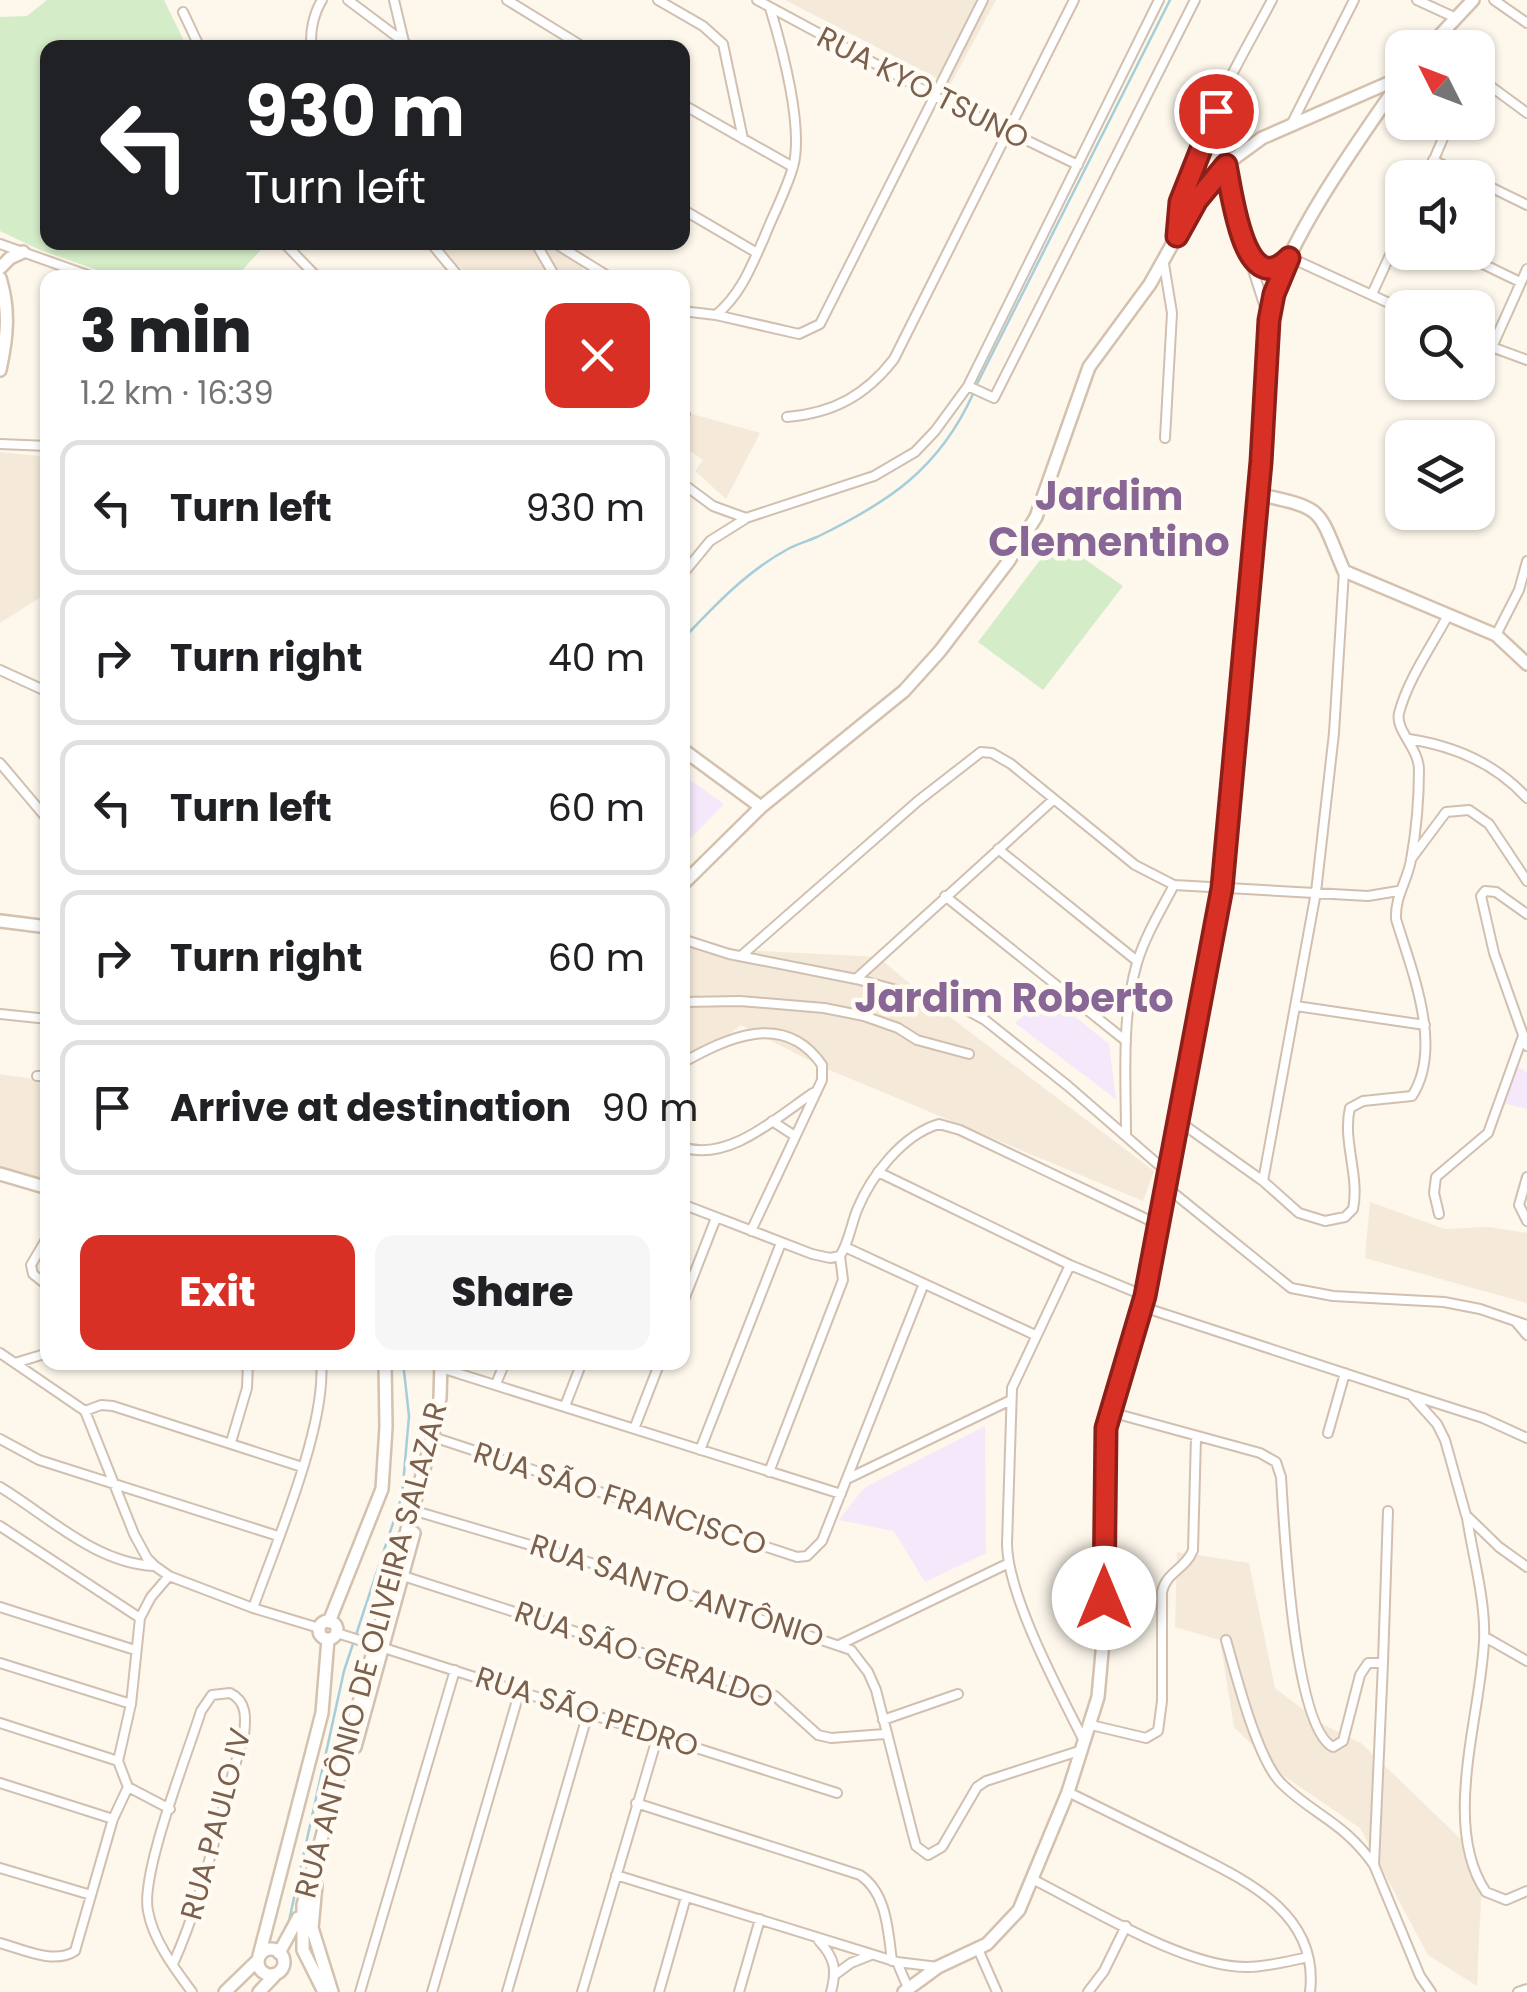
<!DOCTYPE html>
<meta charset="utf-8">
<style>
body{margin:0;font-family:Poppins,sans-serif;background:#f6f6f6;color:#202124;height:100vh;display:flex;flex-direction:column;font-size:38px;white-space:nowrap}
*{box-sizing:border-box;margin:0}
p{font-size:32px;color:#757577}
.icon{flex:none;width:55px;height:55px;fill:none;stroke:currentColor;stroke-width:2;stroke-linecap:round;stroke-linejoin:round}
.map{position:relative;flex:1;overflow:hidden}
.details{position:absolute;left:40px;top:270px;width:650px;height:1100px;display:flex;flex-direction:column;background:#fff;border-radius:20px;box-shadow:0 2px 8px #0004}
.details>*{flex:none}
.hud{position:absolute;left:40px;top:40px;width:650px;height:210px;border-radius:20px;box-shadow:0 2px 8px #0004;background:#202124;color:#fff;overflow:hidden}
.needle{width:65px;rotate:312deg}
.controls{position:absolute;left:1385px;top:30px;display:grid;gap:20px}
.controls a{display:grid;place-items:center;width:110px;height:110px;border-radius:20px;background:#fff;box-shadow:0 2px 8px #0004;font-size:50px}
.pin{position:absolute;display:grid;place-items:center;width:85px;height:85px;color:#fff;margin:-42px;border:5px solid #fff;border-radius:50%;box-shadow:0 2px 10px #0007}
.me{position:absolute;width:110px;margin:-55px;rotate:0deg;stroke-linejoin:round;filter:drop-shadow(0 0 8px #0008)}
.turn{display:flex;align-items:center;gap:35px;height:210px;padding:0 40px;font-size:45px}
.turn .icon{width:130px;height:130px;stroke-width:2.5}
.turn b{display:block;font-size:70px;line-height:85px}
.round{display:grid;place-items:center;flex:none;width:105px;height:105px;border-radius:20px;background:#f6f6f6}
.overview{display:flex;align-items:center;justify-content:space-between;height:170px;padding:0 40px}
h1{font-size:60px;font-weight:800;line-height:75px}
.action{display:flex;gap:20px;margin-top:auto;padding:20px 40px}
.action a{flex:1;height:115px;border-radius:20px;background:#d93025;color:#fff;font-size:40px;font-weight:800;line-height:115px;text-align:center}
.action a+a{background:#f6f6f6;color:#202124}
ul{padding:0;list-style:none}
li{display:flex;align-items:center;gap:30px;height:135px;margin:0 20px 15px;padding:0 20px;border:5px solid #e0e0e0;border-radius:20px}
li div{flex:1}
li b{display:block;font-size:38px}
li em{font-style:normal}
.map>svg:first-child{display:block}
.residential{fill:#f5eada}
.education{fill:#f4e8fa}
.park{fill:#d5ecc9}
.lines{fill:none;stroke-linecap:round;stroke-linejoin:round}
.stream{stroke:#a5ceda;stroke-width:2.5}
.street-casing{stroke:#d1c0b0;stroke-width:12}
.secondary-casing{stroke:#d4c1ae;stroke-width:16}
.street{stroke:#fff;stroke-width:8}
.secondary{stroke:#fff;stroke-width:11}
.route-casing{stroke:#8d1f18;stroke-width:25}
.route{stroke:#d93025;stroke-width:18}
.labels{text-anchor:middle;stroke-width:9;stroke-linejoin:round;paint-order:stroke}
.street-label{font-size:30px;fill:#7a604d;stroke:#fffbf3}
.district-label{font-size:40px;font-weight:bold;fill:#886695;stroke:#fffbf3}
</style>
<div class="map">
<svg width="1527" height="1992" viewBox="0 0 1527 1992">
<rect width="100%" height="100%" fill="#fdf7ec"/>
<path class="residential" d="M785 0H996L950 85Z
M420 243H563L569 246 587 277H476Z
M682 411 760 433 726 499 695 471 703 460 683 446Z
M0 452 48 457 47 593 0 623Z
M683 947 878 957 950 1017 1154 1171 1143 1201 820 1066 741 1025 683 1071Z
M0 1074 47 1081V1180L0 1166Z
M1370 1202 1445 1229 1488 1227 1527 1233V1303L1365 1258Z
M1177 1552 1249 1563 1275 1688 1322 1724 1361 1743 1468 1846 1482 1876 1477 1986 1428 1955 1360 1828 1284 1776 1234 1727 1220 1640 1175 1627Z"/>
<path class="education" d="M683 775 724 804 683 846Z
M1048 995 1109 1044 1116 1099 1015 1023Z
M1517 1067 1527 1072V1109L1503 1103Z
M985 1426 986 1553 925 1582 894 1531 839 1520 864 1488Z"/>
<path class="park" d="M47 0H164L187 47 48 48V242L267 243 236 277H117L40 250 0 231V17L27 16Z
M1056 539 1123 586 1043 690 978 642Z"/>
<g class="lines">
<path class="stream" d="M976 386 1170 0
M682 640C714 606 747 571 788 549 797 544 808 541 817 537 889 502 939 469 973 394
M289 1921 344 1671 402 1496 409 1416 403 1362"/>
<defs>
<path id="street" d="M348 0 404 42
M394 0 404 42 411 48
M507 0 585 48
M658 0 703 26 723 44 743 139
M757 0 935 96 1078 165
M1417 0 1456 18
M1494 0 1527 23
M183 12 200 48
M312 48C309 33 314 13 322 0
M1478 77 1527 113
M682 104 793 167
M1291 125 1354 0
M1433 160 1470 178
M1225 165 1246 248 1269 320
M1426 178 1450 122
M1478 181 1527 205
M682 209 757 253
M1177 231C1185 149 1234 72 1272 0
M283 242 318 278
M430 242 460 278
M535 242 556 278
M553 242 611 278
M0 244 96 278
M1246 248C1259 269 1270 277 1289 257L1402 309
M1458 252 1520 282
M1164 264 1172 313 1165 438
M1372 294 1402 229
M682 311 716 315C741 294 751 267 764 238 773 215 786 191 793 167 804 128 782 47 770 8
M716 315 799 334 820 324 983 0
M1478 342 1527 360
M1492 347 1527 269
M968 386 994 398 1195 0
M682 412 685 414
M787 417C834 413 866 395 894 359L1074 0
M0 444 48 446
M682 483 713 506 746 518 874 476 915 452 935 431 968 386 1159 0
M682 575 710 541 745 519
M1496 635 1519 590 1527 561
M0 670 48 692
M1409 739C1455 746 1495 763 1527 798
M0 763 48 820
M998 849 1137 961
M1411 859 1446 812 1469 810 1489 824 1527 881
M945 896 1126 1041
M1527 914 1496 892 1485 891 1481 896 1494 953 1527 1046
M682 939 729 954 856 979 963 1008 985 1020 1068 1086 1168 1173
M741 956 918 801 981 752 992 753 1011 764 1135 865 1174 885 1368 896 1398 891
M856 979 1053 800
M682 1002 740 1001 824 1008 864 1016 898 1028 917 1040 969 1054
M1296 1006 1425 1025
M0 1014 48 1019
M682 1063C727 1038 784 1010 822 1065V1080L751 1231
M37 1076H48
M1177 1120 1263 1181 1299 1213 1325 1221 1345 1217 1353 1209C1360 1176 1342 1140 1350 1108L1363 1101 1412 1096C1444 1047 1411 969 1396 919 1395 896 1407 882 1411 860 1416 832 1419 798 1419 769 1418 747 1395 730 1399 713 1408 679 1431 647 1447 617
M772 1121 795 1136
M1126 1136C1126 1079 1121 1018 1137 963 1145 936 1161 910 1174 885
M682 1147C728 1163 777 1117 813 1093
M878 1172 1070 1265 1145 1296
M1527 1177 1519 1205 1527 1221
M1263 1181 1316 892 1334 733 1344 571
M1165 1186 1291 1288 1333 1296 1444 1302 1480 1309 1527 1325
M682 1204 812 1254 830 1258 840 1256
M1439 1214 1434 1193 1436 1177 1488 1133 1523 1036
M48 1236 31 1265 33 1274 48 1286
M845 1247 1035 1335
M840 1256C849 1242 851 1225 857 1210 871 1176 902 1135 939 1124L960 1130 1157 1224
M1070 1265 1012 1388 1007 1544C1008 1597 1059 1691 1084 1741
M682 1305 716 1218
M1143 1307 1411 1395 1437 1424 1445 1440 1466 1515 1499 1547 1527 1567
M1516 1322 1527 1335
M0 1353 85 1411 134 1534 147 1558 155 1566 169 1576 253 1608 319 1628
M15 1363 48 1353
M441 1368 841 1494
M496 1384 505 1362
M1414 1396 1483 1418 1527 1438
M565 1406 582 1362
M85 1411 101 1405 113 1406 302 1467
M1110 1412 1260 1453 1276 1462 1281 1477C1284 1524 1293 1727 1333 1747L1343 1741 1360 1675 1368 1663H1383L1374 1865
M634 1429 660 1362
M1328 1433 1345 1373
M433 1437 797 1557 807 1556 822 1541 923 1286
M0 1439 39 1460 278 1536
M231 1442 247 1388 248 1362
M700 1450 781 1243
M769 1472 843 1280 840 1256
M847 1479 1009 1401
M0 1487C48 1516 95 1563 154 1566
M412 1510 625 1573 851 1650 868 1672 876 1690 912 1831 916 1846 928 1855 942 1847 977 1787 986 1781 1082 1750
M1467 1518C1473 1557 1486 1602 1484 1641 1481 1715 1441 1826 1486 1892L1506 1900 1527 1891
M0 1526 140 1618
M400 1575 775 1696 818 1735 831 1738 885 1734
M169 1576 151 1597 140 1618 131 1704 118 1761 128 1787 170 1809
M0 1607 135 1650
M253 1608C275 1546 327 1425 321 1362
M337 1633 837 1793
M1485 1637 1527 1661
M1226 1640C1236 1674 1257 1760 1282 1784 1315 1816 1344 1822 1374 1865L1420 1976 1431 1992
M841 1644 1007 1564
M0 1663 131 1704
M1383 1663 1388 1511
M883 1720 958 1694
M0 1723 118 1761
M1091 1725 1146 1738 1158 1731 1162 1701V1592C1166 1572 1186 1569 1193 1550L1196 1437
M0 1783 113 1819
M1068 1792C1105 1810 1143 1829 1180 1847 1240 1878 1320 1910 1310 1992
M636 1803 860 1875C887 1893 888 1931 892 1961
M0 1868 91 1895
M616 1875 897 1962 938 1967
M1034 1880C1090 1908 1186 1968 1247 1967 1267 1967 1289 1961 1308 1957
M819 1941C835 1958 837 1970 831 1992
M0 1943C22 1949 54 1965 75 1951L113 1819 128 1787
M978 1949 997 1992
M897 1962 908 1988
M173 1964C206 1891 220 1811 244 1735 246 1718 247 1701 230 1693L212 1695 201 1711C188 1753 140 1874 148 1911 153 1940 175 1969 192 1992
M836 1974 851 1963 871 1955
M360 1992 455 1670
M432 1992 520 1690
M507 1992 588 1713
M582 1992 658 1735
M659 1992 686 1897
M739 1992 760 1919
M1088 1992 1104 1971 1126 1926
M1518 1992 1527 1989"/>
<path id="secondary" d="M1428 48 1473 0
M0 268 10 258 23 252
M0 278C10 310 7 338 0 370
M1257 494C1327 509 1317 508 1344 571L1496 635 1527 664
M682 749 761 807
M682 885 761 807 904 691 940 651 1008 562 1036 517 1089 367 1150 284 1197 200 1225 165 1262 138 1402 77
M0 921 48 927
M0 1174 48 1188
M319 1630a9 9 0 1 1 18 0a9 9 0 1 1-18 0Z
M329 1622 382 1489 386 1427 385 1362
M355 1747 414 1533
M316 1885 312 1928 332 1992
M258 1962a13 13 0 1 1 26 0a13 13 0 1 1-26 0Z
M279 1953 298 1918
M259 1956 322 1713 328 1639
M225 1992 258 1960
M259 1992 275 1975
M324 1992 303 1950V1905L431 1443 440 1398 441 1362
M904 1992 938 1967 987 1944 1019 1910 1068 1792 1098 1697 1104 1630 1105 1438 1145 1296 1223 888 1274 294C1297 225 1360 139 1402 78"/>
</defs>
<use href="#street" class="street-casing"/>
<use href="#secondary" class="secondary-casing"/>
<use href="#street" class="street"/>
<use href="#secondary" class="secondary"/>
</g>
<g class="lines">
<defs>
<path id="route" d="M1104 1598 1106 1428 1145 1296 1222 888 1261 462 1269 320 1274 294 1289 258C1244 302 1232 193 1226 165L1197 200 1177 236 1180 202 1216 111"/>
</defs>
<use href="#route" class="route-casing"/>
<use href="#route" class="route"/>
</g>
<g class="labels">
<g class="street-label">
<text transform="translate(923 88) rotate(27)" y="10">RUA KYO TSUNO</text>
<text transform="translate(620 1499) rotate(18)" y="10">RUA SÃO FRANCISCO</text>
<text transform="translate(677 1591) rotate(18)" y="10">RUA SANTO ANTÔNIO</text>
<text transform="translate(371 1650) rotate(-75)" y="10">RUA ANTÔNIO DE OLIVEIRA SALAZAR</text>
<text transform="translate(644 1655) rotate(19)" y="10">RUA SÃO GERALDO</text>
<text transform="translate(587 1712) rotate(18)" y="10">RUA SÃO PEDRO</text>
<text transform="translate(216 1824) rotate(-75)" y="10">RUA PAULO IV</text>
</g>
<g class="district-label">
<text x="1109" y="510">Jardim<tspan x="1109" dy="46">Clementino</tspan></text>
<text x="1014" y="1012">Jardim Roberto</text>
</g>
</g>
</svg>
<div class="controls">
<a><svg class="needle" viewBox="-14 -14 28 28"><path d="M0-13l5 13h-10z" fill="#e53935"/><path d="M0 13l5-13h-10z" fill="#757577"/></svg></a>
<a><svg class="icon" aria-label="sound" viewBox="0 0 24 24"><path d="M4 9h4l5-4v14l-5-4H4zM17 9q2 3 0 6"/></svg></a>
<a><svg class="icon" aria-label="search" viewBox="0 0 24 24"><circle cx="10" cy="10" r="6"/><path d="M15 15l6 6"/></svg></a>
<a><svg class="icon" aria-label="layers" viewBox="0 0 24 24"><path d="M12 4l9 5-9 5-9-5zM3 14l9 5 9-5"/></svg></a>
</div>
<div class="pin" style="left:1216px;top:111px;background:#d93025"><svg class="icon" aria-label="arrive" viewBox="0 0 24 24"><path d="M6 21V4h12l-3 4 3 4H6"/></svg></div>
<svg class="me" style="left:1104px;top:1598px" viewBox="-20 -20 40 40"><circle r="19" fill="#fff"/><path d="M0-13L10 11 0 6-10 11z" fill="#d93025"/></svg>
<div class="hud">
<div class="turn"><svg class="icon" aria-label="left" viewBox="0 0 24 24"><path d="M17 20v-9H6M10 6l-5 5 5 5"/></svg><div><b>930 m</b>Turn left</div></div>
</div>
<section class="details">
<div class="overview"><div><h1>3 min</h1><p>1.2 km · 16:39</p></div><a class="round" style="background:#d93025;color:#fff"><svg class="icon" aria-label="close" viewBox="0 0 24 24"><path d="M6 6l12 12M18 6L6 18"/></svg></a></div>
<ul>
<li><svg class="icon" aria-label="left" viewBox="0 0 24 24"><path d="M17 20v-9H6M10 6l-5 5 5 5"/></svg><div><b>Turn left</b></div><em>930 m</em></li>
<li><svg class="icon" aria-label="right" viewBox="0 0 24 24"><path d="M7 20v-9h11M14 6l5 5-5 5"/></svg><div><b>Turn right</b></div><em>40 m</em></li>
<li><svg class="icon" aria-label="left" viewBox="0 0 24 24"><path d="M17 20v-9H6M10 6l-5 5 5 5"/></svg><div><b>Turn left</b></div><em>60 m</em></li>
<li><svg class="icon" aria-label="right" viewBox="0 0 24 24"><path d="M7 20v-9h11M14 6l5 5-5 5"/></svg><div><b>Turn right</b></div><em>60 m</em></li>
<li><svg class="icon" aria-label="arrive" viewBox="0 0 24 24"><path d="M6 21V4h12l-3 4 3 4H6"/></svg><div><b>Arrive at destination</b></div><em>90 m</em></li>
</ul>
<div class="action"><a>Exit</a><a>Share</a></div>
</section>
</div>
